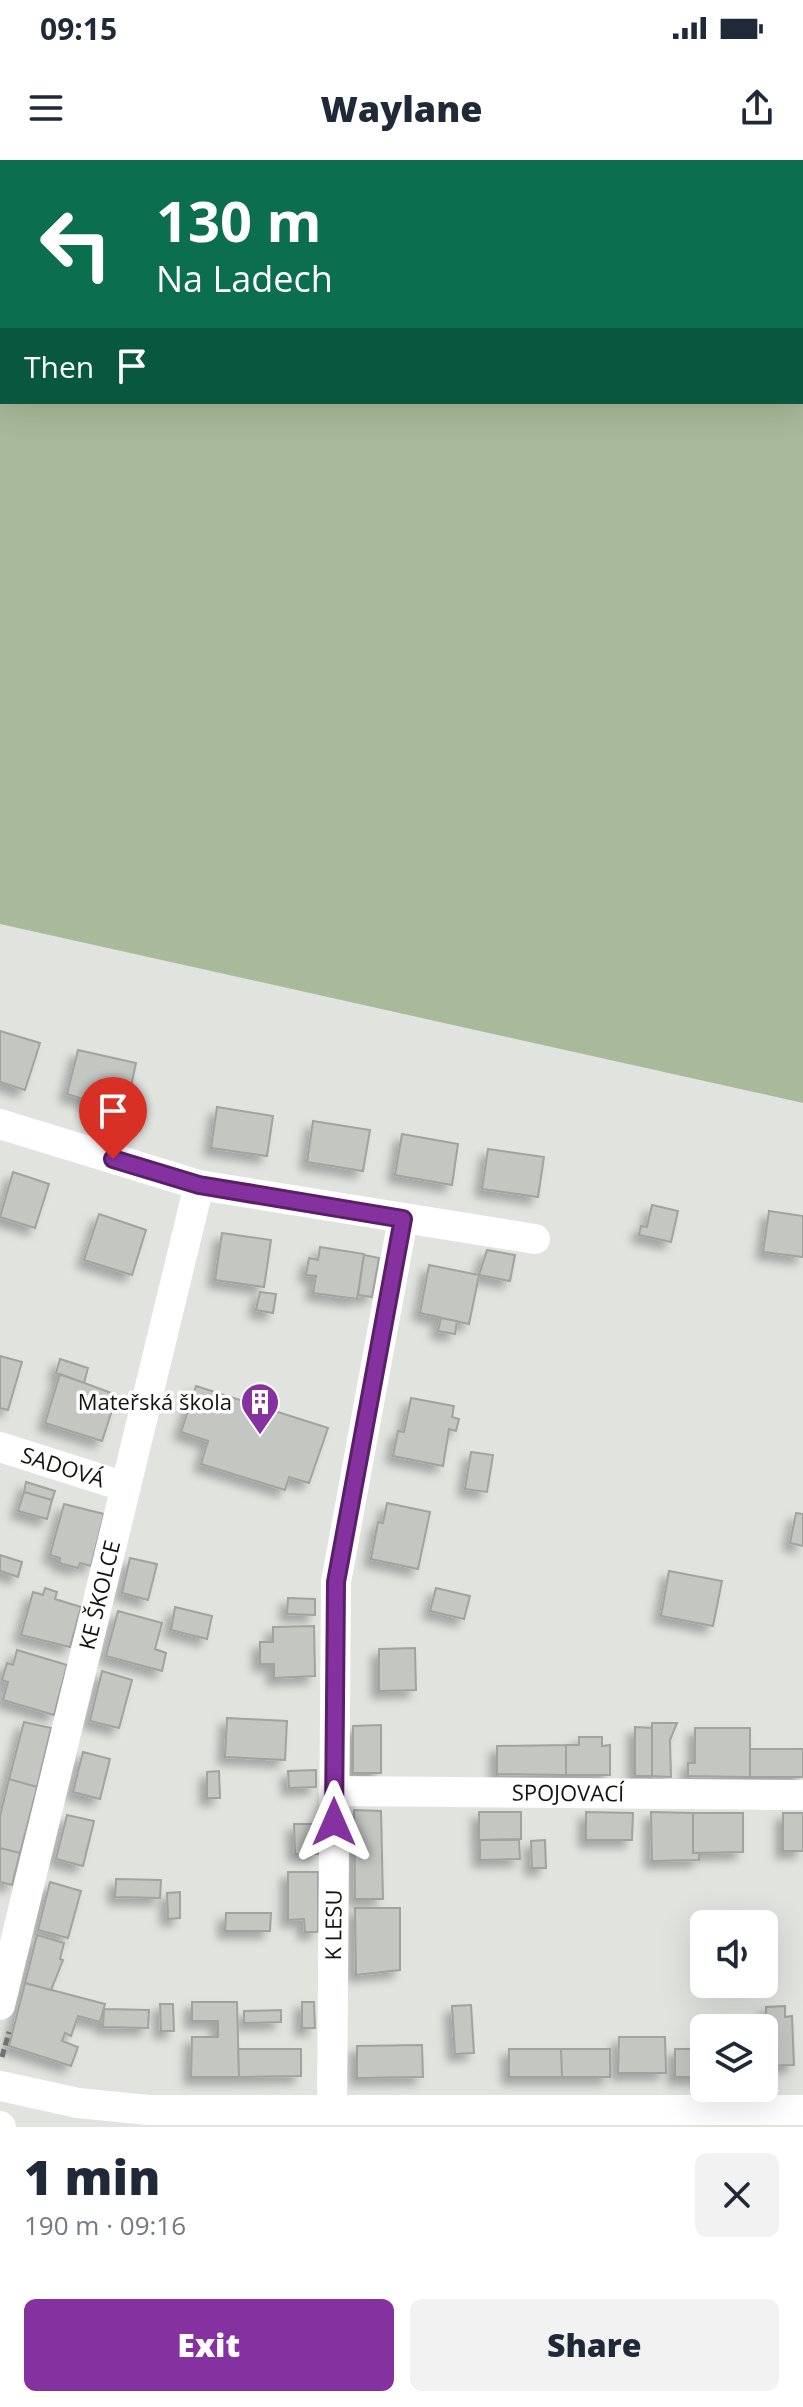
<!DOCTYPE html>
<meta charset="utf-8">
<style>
body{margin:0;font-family:"Open Sans",sans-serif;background:#f2f2f3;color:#1f2937;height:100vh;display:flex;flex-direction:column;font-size:30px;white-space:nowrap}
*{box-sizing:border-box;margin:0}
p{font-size:26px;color:#747a83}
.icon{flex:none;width:44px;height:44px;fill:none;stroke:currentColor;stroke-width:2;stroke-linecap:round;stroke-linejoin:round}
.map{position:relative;height:1967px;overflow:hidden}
.drawer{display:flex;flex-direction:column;background:#fff;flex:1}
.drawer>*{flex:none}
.top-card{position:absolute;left:0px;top:0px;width:804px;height:244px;box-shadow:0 8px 32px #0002;background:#0b6e4f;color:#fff;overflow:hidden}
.fabs{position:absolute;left:690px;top:1750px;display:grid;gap:16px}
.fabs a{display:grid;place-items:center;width:88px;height:88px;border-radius:12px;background:#fff;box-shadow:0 8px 32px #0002;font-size:40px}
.pin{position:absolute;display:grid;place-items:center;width:68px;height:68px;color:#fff;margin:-82px -34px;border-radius:50% 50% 50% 0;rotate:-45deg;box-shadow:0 0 8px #0007}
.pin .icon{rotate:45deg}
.me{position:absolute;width:88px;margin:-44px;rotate:0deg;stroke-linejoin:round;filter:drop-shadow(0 0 6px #0008)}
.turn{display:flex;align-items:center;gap:28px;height:168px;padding:0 24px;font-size:36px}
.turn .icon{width:104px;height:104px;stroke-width:2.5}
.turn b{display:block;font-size:56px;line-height:68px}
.then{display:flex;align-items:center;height:76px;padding:0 24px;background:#0003;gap:16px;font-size:30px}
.round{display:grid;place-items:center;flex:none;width:84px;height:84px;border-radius:12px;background:#f2f2f3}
.overview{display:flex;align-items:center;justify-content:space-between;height:136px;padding:0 24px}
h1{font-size:48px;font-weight:800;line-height:60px}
.cta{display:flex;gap:16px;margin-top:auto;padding:16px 24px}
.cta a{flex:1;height:92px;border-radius:12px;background:#8631a0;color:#fff;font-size:32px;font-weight:800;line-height:92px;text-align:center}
.cta a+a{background:#f2f2f3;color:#1f2937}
.status{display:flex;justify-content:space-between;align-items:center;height:56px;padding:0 40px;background:#fff;direction:ltr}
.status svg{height:22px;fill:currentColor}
header{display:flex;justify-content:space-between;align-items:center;height:104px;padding:0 24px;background:#fff;font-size:36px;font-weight:800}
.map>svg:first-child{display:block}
.green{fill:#a8ba99;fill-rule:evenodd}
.building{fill:#c4c6c2;stroke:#a1a39f;stroke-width:2;filter:url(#shadow)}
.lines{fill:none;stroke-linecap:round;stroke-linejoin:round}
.path{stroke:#717270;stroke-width:5;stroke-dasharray:8 4;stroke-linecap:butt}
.minor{stroke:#fff;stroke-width:30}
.route-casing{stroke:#572068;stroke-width:20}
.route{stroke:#8631a0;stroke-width:14}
.labels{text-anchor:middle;stroke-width:7;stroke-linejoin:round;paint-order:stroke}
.poi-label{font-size:22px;fill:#131312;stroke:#fff;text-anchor:end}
.street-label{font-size:22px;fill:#131312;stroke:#fff}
</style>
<div class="status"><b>09:15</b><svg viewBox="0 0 49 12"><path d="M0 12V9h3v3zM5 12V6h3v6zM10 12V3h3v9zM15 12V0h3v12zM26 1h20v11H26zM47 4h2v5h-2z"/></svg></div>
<header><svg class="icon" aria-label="menu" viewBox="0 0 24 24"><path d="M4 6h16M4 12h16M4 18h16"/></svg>Waylane<svg class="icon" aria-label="share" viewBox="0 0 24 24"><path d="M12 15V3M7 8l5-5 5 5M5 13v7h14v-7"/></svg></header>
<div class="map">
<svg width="803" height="1967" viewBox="0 0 803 1967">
<defs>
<filter id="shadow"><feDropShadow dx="-7" dy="7" stdDeviation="4" flood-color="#0004"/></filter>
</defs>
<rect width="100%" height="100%" fill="#e1e3df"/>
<path class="green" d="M0 0H803V943L0 764ZM2 2H802V242H2Z"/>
<path class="building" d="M0 871 40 883 25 930 0 922Z
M78 890 136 903 123 964 96 957 99 944 67 934Z
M217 947 273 956 267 996 211 988Z
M313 961 370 970 363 1011 307 1002Z
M402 974 458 984 452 1025 395 1015Z
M488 989 544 997 538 1037 482 1029Z
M13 1012 49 1024 35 1068 0 1057Z
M652 1045 678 1051 671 1082 639 1075 641 1066 647 1067Z
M769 1051 803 1056V1097L763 1092Z
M99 1054 146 1070 132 1115 84 1100Z
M222 1073 271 1080 264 1127 215 1120Z
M320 1087 364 1094 357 1139 313 1133 316 1116 306 1115 309 1098 318 1100Z
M487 1090 515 1095 510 1121 479 1115Z
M364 1095 379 1098 372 1137 358 1135Z
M429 1105 479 1115 469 1164 420 1153Z
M260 1132 276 1134 273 1153 256 1150Z
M441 1158 457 1161 455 1174 438 1171Z
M0 1196 22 1202 8 1250 0 1248Z
M60 1199 88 1208 84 1223 56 1213Z
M60 1214 117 1235 102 1281 45 1263Z
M196 1226 328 1268 309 1323 289 1317 285 1330 201 1304 208 1281 181 1272Z
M411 1238 454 1246 452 1257 459 1259 456 1271 449 1269 443 1306 393 1296 398 1271 404 1272Z
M471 1292 493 1295 487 1332 465 1329Z
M26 1322 55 1331 52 1340 24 1332Z
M24 1332 52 1340 47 1359 18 1351Z
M387 1343 430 1352 418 1409 371 1399 378 1362 383 1363Z
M64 1344 104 1354 91 1406 80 1403 78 1408 59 1403 60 1398 50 1395Z
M796 1353 803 1354V1386L790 1383Z
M0 1395 22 1402 18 1417 0 1411Z
M130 1398 157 1404 148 1440 122 1433Z
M669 1411 722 1421 713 1466 661 1456Z
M45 1428 57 1432 55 1439 81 1447 70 1487 21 1475 33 1432 43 1435Z
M436 1428 470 1436 464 1459 430 1451Z
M288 1438 315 1439V1455L287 1454Z
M175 1447 212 1456 207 1479 171 1470Z
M118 1451 162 1463 155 1489 166 1493 162 1511 106 1496Z
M314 1466 315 1516 274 1518V1504H260V1482H273V1467Z
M415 1488 416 1530 379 1531V1489Z
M17 1490 67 1505 54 1555 3 1540 8 1522 2 1520 7 1503 13 1505Z
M102 1511 132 1520 119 1568 90 1561Z
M227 1558 287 1561 285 1600 225 1597Z
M24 1562 51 1568 37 1627 9 1619Z
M652 1563H677L670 1580 671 1617 652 1616Z
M381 1565V1613H353V1566Z
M635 1567 652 1568V1616H635Z
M695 1568H750V1617L688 1616V1603H695Z
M579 1577H602V1586L610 1585V1615H566V1585H579Z
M566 1585V1615L497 1614V1586Z
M750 1589H803V1617H750Z
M83 1592 110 1599 100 1639 73 1632Z
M316 1610V1627L289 1628 288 1611Z
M219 1611 220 1638H207V1612Z
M9 1619 37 1627 20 1693 0 1688V1656Z
M354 1650 381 1651 383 1739H355Z
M479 1652H521V1679L479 1680Z
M586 1652 633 1653 632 1680H586Z
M651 1652 693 1653V1693H699V1700L652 1701Z
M693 1653H743V1692L693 1693Z
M783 1653H803V1691H783Z
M67 1655 94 1661 83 1706 56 1699Z
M294 1664H317L318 1694H295Z
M480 1680H519L520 1699 480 1700Z
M545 1680 546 1708H532L531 1681Z
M0 1688 20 1693 12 1725 0 1722Z
M288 1712H318V1772H305L304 1759 288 1760Z
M116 1719 161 1720 160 1738 115 1737Z
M50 1722 81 1731 68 1778 38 1770Z
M180 1732V1758L168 1759 167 1733Z
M355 1748H400V1810L356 1815Z
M226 1753H271L270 1771H225Z
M37 1775 64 1783 60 1799 63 1800 51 1830 25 1823Z
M25 1823 105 1844 100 1862 78 1856 71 1876 65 1873 62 1881 78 1887 71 1906 9 1886Z
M192 1842H237L239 1917H191L192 1877H218V1861H192Z
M302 1842H314L315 1868H302Z
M160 1844H173L174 1871H161Z
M471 1845 474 1893 455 1894 452 1846Z
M785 1846V1857L792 1856 794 1905 764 1906V1868H743V1858L766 1857V1847Z
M104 1849 149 1850 148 1868 103 1867Z
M281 1850V1862L244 1863V1851Z
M619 1877H665L666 1913H618Z
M422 1885 423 1917 357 1918V1886Z
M238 1889H301V1916L239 1917Z
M509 1889H561L562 1917H509Z
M561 1889H610V1917H562Z
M675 1889H704V1917H675Z"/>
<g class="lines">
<path class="path" d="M2 1897 9 1872"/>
<g class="minor">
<path d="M0 964 199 1025 535 1079"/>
<path id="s1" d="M0 1287 126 1327"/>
<path id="s2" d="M334 1631 803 1635"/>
<path id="s3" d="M0 1845 199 1025"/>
<path d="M0 1926 78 1943 148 1950H803"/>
<path id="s4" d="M332 1947 336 1422 403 1059"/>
<path d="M0 1966 1 1967"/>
</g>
</g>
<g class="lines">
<defs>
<path id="route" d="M113 999 199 1025 403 1059 336 1422 334 1662"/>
</defs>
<use href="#route" class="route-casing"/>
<use href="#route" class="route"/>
</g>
<defs>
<symbol id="building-pin" viewBox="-11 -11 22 30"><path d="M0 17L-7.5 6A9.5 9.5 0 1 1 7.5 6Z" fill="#8631a0" stroke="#fff"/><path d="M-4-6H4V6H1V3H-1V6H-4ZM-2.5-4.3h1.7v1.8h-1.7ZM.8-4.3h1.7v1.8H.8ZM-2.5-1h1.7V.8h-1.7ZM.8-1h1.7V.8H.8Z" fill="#fff"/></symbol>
</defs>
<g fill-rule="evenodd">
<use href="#building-pin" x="238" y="1220" width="44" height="60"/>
</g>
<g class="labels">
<g class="poi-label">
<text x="232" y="1250">Mateřská škola</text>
</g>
<g class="street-label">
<text dy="8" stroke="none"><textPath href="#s1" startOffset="66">SADOVÁ</textPath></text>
<text dy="8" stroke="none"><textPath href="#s3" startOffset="422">KE ŠKOLCE</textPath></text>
<text dy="8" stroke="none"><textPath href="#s2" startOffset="234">SPOJOVACÍ</textPath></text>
<text dy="8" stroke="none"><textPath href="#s4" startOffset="182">K LESU</textPath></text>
</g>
</g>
</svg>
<div class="fabs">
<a><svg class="icon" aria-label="sound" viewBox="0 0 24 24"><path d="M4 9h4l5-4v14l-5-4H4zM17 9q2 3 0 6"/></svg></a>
<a><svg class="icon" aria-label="layers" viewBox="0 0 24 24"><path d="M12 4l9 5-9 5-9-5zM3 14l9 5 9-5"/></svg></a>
</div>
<div class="pin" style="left:113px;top:999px;background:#d93025"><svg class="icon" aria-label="arrive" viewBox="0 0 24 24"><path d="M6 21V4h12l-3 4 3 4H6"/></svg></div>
<svg class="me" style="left:334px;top:1662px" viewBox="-20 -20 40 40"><path d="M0-17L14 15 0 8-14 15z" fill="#8631a0" stroke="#fff" stroke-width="4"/></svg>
<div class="top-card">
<div class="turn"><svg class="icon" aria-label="left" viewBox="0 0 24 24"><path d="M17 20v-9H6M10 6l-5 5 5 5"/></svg><div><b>130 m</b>Na Ladech</div></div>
<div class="then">Then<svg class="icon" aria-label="arrive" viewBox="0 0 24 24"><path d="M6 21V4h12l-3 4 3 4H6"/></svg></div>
</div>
</div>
<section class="drawer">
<div class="overview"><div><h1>1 min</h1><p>190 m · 09:16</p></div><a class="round"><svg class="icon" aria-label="close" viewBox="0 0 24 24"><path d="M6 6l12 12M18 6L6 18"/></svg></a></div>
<div class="cta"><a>Exit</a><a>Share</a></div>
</section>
